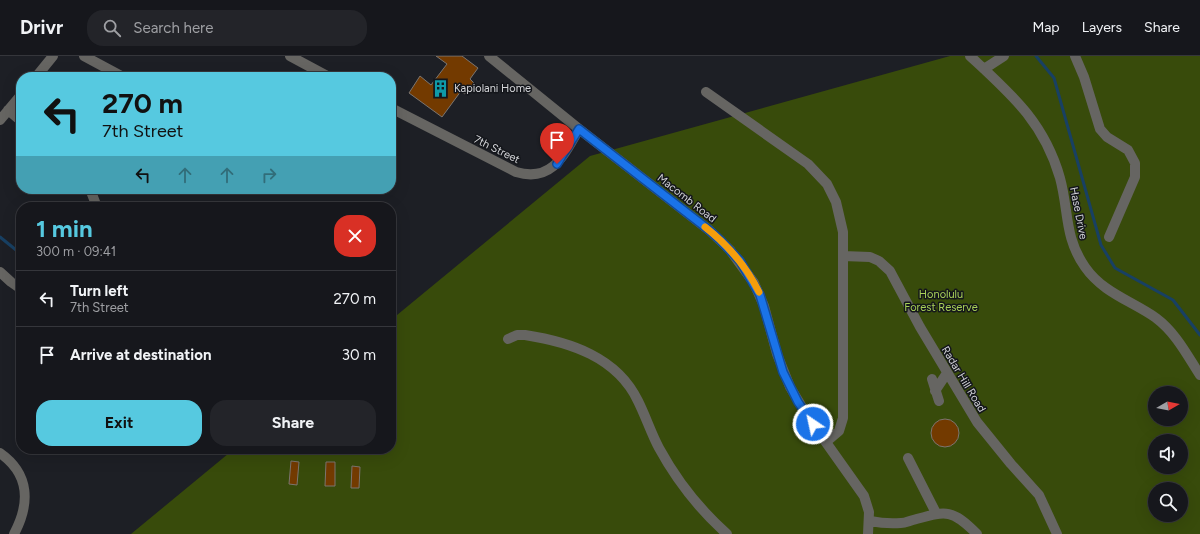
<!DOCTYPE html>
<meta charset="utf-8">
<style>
body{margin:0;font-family:Figtree,sans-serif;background:#232429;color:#f1f3f6;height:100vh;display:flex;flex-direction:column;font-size:15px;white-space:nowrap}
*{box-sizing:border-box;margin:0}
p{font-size:13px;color:#9e9fa3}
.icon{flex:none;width:22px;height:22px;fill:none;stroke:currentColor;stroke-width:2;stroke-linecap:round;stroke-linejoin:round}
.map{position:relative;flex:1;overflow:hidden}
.details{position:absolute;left:16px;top:146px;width:380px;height:252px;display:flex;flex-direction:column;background:#16171c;border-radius:16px;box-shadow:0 4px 16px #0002,0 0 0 1px #35363b}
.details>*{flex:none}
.guide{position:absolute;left:16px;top:16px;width:380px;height:122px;border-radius:16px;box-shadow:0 4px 16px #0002,0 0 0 1px #35363b;background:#56c9e0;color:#111;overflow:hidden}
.needle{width:26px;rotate:81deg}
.controls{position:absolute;left:1148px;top:330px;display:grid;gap:8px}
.controls a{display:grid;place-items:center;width:40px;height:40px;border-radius:50%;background:#16171c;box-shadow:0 4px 16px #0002,0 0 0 1px #35363b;font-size:20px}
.pin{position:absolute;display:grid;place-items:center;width:34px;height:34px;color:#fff;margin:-41px -17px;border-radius:50% 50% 50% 0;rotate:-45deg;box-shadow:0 0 4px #0007}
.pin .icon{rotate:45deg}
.me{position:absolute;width:44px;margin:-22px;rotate:326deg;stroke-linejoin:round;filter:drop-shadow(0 0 3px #0008)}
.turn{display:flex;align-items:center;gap:14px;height:84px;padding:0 20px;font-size:18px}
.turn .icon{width:52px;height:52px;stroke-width:2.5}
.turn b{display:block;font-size:28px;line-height:34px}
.lanes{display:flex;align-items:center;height:38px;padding:0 20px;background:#0003;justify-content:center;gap:20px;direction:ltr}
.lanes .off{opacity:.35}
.round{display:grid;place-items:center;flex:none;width:42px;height:42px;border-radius:16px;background:#232429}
.overview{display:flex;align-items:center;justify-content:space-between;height:68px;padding:0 20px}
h1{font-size:24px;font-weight:700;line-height:30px;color:#56c9e0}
.cta{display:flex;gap:8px;margin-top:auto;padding:8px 20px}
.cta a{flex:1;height:46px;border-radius:16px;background:#56c9e0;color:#111;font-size:16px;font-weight:700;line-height:46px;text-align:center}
.cta a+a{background:#232429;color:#f1f3f6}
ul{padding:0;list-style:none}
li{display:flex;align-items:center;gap:12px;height:56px;padding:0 20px;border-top:1px solid #35363b}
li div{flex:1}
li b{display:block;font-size:15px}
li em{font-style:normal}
header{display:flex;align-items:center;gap:24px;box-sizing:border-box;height:56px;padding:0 20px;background:#16171c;border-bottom:1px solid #35363b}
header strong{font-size:19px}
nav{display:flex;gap:22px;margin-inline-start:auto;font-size:14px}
.search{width:280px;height:36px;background:#232429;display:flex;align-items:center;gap:10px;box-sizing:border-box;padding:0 14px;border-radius:16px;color:#9e9fa3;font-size:15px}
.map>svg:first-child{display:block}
.green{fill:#384b0b;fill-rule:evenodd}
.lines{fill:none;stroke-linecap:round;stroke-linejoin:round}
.stream{stroke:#184063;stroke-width:3}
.building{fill:#733a00;stroke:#7b7570}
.minor{stroke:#666562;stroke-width:10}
.route-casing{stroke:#114b97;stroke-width:10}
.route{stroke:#1a73e8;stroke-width:7}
.slow{stroke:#f59e0b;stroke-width:7}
.labels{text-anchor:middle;stroke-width:3;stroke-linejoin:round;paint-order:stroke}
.poi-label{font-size:11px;fill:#d5d6da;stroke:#14161b;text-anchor:start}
.street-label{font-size:11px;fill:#d5d6da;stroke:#14161b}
.park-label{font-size:11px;fill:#a9d158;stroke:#14161b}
</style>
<header>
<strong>Drivr</strong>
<div class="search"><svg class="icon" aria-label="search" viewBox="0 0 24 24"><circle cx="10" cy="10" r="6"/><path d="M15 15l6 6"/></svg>Search here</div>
<nav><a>Map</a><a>Layers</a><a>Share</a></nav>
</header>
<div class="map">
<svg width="1200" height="478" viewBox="0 0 1200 478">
<rect width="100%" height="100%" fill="#1d1f25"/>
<path class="green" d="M950 0H1200V478H131L234 393H391V264L590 100ZM1155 337H1181V363H1155ZM1155 385H1181V411H1155ZM1155 433H1181V459H1155Z"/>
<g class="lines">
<path class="stream" d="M1036 0 1054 22 1101 189 1115 212 1173 244 1200 279
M0 181 21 198"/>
</g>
<path class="building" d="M436 0H462L478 12 470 23 474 27 465 38 461 35 442 61 409 37 420 20 431 29 447 8Z
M931 377a14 14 0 1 1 28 0a14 14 0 1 1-28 0Z
M291 405 299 406 297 429 289 428Z
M326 406H335V430H325Z
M352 410 360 411 359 432H351Z"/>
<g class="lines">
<path class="minor" d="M84 0 123 21
M290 0 329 21
M489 0 579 73 709 174 730 194 754 227 764 250 777 298 790 331 808 361 864 440 869 456 868 478
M970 0C1011 38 1044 66 1060 122 1069 155 1064 181 1085 211 1103 237 1132 245 1156 262 1176 277 1187 299 1200 319
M1075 0 1084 21 1100 73 1107 81 1128 94 1135 107V121L1109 181
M984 13 1004 0
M36 21 53 0
M706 36 808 108 827 128 836 146 843 176V362L839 375 826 386
M391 52 516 116C552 127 564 99 579 73
M8 54 21 65
M0 64 21 39
M90 133 97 151
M843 200 870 201 879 205 890 215 920 271 977 366 1011 408 1039 439 1057 478
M0 216 11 226 21 233
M508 283 517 279H525C570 286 617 301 638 345 646 361 651 377 659 392 677 425 699 453 727 478
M932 323 939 345
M935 335 947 317
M0 397C30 418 30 448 14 478
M908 402 936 457
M870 465C880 467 890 468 901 467 905 467 909 465 913 464 946 455 951 452 977 478"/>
</g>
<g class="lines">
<defs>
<path id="route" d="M557 108 579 73 709 174 720 184 740 205 760 239 783 316 798 346 813 368"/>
</defs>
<use href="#route" class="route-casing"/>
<use href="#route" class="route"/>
<path class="slow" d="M705 171C728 189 746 210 759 236"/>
</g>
<defs>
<symbol id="building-bare" viewBox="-9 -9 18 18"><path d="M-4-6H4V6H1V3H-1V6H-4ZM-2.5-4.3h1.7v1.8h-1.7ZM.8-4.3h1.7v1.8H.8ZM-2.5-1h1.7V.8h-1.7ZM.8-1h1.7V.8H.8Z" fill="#0f9aa8" stroke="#14161b" stroke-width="2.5" paint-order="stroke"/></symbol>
</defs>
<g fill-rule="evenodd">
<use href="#building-bare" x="428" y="20" width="25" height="25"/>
</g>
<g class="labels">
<g class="poi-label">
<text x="454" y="36">Kapiolani Home</text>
</g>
<g class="street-label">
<text transform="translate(497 93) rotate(26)" y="4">7th Street</text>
<text transform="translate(687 142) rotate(38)" y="4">Macomb Road</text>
<text transform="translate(1079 157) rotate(79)" y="4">Hase Drive</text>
<text transform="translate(964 323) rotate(59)" y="4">Radar Hill Road</text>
</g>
<g class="park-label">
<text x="941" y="242">Honolulu<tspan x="941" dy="13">Forest Reserve</tspan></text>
</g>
</g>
</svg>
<div class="controls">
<a><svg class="needle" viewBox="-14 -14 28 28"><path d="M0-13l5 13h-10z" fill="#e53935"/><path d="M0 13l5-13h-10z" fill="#9e9fa3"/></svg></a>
<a><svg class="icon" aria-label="sound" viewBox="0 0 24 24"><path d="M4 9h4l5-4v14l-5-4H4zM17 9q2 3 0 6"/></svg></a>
<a><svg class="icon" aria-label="search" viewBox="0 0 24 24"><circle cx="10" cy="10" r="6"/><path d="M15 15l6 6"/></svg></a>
</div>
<div class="pin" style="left:557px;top:108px;background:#d93025"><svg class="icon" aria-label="arrive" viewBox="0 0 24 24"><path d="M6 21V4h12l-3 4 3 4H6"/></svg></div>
<svg class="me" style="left:813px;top:368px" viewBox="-20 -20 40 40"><circle r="17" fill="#1a73e8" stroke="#fff" stroke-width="3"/><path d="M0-11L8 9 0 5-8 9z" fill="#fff"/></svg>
<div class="guide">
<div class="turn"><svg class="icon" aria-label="left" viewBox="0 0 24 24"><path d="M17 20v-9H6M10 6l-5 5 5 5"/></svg><div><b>270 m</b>7th Street</div></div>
<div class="lanes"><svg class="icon" aria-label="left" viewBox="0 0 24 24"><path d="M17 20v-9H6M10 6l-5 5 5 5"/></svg><svg class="icon off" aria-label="ahead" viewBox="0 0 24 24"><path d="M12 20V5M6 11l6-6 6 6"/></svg><svg class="icon off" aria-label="ahead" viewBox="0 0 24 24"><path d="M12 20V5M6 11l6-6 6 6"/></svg><svg class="icon off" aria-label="right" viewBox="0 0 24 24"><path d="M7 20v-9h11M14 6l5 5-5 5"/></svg></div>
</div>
<section class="details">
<div class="overview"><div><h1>1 min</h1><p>300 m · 09:41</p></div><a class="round" style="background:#d93025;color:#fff"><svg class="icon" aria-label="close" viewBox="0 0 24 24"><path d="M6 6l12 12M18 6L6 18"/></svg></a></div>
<ul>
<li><svg class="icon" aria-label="left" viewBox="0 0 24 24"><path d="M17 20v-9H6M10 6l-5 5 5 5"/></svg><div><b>Turn left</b><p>7th Street</p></div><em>270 m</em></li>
<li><svg class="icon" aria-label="arrive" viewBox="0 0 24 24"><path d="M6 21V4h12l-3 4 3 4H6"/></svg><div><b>Arrive at destination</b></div><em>30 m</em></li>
</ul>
<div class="cta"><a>Exit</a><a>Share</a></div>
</section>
</div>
